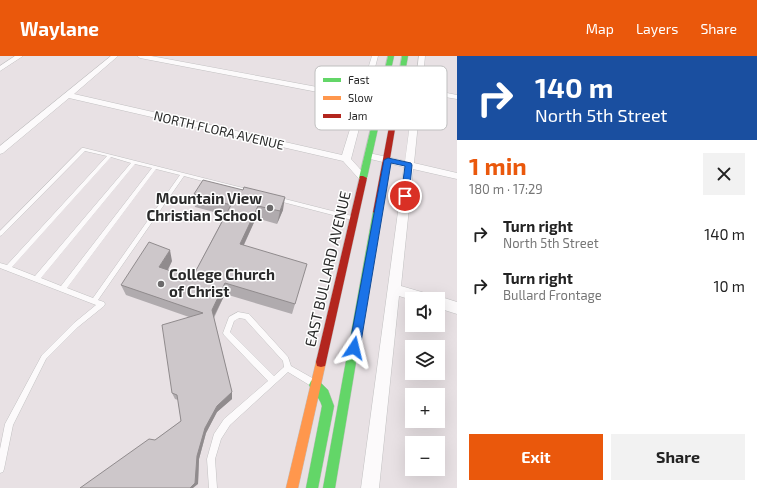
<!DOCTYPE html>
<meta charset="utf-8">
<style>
body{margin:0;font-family:"Exo 2",sans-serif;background:#f2f2f2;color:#222;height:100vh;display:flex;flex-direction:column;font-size:15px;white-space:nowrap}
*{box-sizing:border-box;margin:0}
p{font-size:13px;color:#767676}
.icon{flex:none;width:22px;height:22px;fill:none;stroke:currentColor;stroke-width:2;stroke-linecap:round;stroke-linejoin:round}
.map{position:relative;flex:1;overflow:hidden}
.details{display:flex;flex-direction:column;background:#fff;width:300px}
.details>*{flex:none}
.guide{background:#1a4fa0;color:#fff;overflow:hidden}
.tools{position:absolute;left:405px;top:236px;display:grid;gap:8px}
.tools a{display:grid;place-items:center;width:40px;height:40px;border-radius:0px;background:#fff;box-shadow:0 4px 16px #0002;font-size:20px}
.pin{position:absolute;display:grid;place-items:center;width:34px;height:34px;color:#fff;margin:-17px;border:2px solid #fff;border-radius:50%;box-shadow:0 1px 4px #0007}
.me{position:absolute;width:44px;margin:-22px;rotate:10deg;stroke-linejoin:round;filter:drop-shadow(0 0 3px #0008)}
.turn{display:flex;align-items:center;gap:14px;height:84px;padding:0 12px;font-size:18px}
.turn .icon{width:52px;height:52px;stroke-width:2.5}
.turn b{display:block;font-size:28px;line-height:34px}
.round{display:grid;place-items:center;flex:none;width:42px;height:42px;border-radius:0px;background:#f2f2f2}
.headline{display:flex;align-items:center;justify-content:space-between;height:68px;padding:0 12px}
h1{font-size:24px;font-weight:700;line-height:30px;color:#ea580c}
.primary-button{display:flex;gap:8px;margin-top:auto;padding:8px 12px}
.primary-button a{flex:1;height:46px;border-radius:0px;background:#ea580c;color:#fff;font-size:16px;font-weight:700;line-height:46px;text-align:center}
.primary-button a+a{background:#f2f2f2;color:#222}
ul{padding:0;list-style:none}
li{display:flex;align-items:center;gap:12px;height:52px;padding:0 12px}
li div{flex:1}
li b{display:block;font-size:15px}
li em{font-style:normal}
header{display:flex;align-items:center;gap:24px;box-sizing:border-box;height:56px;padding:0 20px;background:#ea580c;color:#fff}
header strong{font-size:19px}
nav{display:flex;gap:22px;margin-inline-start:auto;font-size:14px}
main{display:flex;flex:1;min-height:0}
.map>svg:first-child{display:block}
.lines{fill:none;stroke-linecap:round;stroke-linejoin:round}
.lane-casing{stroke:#c2c1c2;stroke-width:1}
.street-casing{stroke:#c2c1c2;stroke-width:1}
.fast-casing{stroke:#c0bebf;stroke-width:1}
.slow-casing{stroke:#c0bebf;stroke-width:1}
.jam-casing{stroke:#c0bebf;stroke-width:1}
.lane{fill:#fcfafb;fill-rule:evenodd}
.street{fill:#fcfafb;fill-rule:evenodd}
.fast{fill:#63d668;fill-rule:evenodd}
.slow{fill:#ff974d;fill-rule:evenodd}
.jam{fill:#b3261e;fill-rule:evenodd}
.wall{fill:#b0abae}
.shaded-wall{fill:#908b8d}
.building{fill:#cdc7ca;stroke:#908b8d}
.route{fill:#1a73e8;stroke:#114b97}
.poi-dot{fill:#6c6a6b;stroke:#fff;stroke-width:1.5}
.labels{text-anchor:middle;stroke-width:3;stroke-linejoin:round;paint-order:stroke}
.far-street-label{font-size:13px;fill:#2a2a2a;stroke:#fff}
.poi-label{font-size:15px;font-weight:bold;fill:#2a2a2a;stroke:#fff;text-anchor:end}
.street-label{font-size:15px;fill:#2a2a2a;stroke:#fff}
.key{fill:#fff;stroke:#bfbfbf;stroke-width:1}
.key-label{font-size:11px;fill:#2a2a2a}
</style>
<header>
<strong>Waylane</strong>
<nav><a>Map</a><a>Layers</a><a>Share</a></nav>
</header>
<main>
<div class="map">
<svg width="457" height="432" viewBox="0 0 457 432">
<rect width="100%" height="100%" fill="#e8e1e4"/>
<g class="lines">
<defs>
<path id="lane" d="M82 92H84L251 134 254 136 251 138 184 120 98 244 104 246 105 248 104 250 78 271 46 303 13 369 4 413 3 416 0 417V393L5 368 42 299 74 267 96 249 0 212V207L7 209 107 100 85 95 2 179 0 180V175ZM111 101 131 107 35 220 12 211ZM135 108 152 112 61 230 41 222ZM156 113 180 119 93 242 67 232Z
M277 141 352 160 355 162 352 164 275 144 274 143Z
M238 256 249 258 288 301 291 310 314 323 315 326 314 329 311 330 288 316 230 369 221 383 215 403 217 432H209L207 403 214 378 224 363 268 325 224 279 223 277 229 261ZM239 262 245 263 283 305 284 311 274 320 230 276 234 265Z"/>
<path id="street" d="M15 0H23L0 15V10Z
M111 0H118L74 38 342 99 359 44 140 2 137 0H151L360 39 372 0H378L351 103 368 122 366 124H360L343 105 69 42 3 97 0 98V90Z
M419 0H425L422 32 457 39V43L421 37 414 107 457 117V123L413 113 401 230 432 239 434 242 438 240 457 246V258L438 252V243L412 244 399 240 379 432H361L404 111 366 102 364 100 369 97 405 105Z"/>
<path id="fast" d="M388 0H394L367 122 363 124 359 122Z
M402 0H408L398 55 395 57 392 55Z
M377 153 381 156 335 432H323L373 156Z
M315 323 319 325 328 334 334 350 318 432H306L322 350C319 340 313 337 309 329L311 325Z"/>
<path id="slow" d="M321 301 325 302 326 306 298 432H286L316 306 317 302Z"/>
<path id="jam" d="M395 53 398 55 381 156 377 159 373 156 392 55Z
M360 120H363L367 122 326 306 325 310 321 311 317 310 316 306Z"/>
</defs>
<use href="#lane" class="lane-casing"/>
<use href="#street" class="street-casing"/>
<use href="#fast" class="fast-casing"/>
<use href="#slow" class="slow-casing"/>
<use href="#jam" class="jam-casing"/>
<use href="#lane" class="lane"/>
<use href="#street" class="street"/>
<use href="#fast" class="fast"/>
<use href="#slow" class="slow"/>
<use href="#jam" class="jam"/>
</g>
<path class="wall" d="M194 138 283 154 277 168 256 162 244 189 295 248 292 258 225 238 214 262 232 336V343L217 356 206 377 199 403 198 428 155 384 181 365 178 344 175 343 172 337 189 261 126 239 121 229 172 205 168 214 192 222 225 159 195 151Z"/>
<path class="shaded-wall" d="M285 141 283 154 277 168 280 155Z
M258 150 256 162 239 199 240 188Z
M170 194 172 205 163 223 159 211Z
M225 227V238L212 264V254Z
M232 336V343L217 356 206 377 199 403 198 428 193 432H190L197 400 205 372 217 350Z"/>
<path class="building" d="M203 124 243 134 244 131 285 141 280 155 258 150 240 188 307 208 295 248 225 227 212 254 232 336 217 350 205 372 197 400 195 427 190 432H80L149 383 155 384 181 365 177 339 172 337 162 269 203 257 121 229 149 186 170 194 159 211 192 222 231 149 194 138Z"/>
<path class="route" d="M388 102 411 107 412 109 409 140 405 143 401 140 405 110 391 107 360 292 358 295 354 297 351 295 349 292 384 104Z"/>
<g class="poi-dot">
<circle cx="270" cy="152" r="4"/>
<circle cx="161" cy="228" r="4"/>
</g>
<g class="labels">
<g class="far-street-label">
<text transform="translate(219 74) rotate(13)" y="5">NORTH FLORA AVENUE</text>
</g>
<g class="poi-label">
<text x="262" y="148">Mountain View<tspan x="262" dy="17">Christian School</tspan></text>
<text x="169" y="224" text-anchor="start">College Church<tspan x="169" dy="17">of Christ</tspan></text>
</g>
<g class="street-label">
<text transform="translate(328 213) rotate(-77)" y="5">EAST BULLARD AVENUE</text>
</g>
</g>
<rect x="315" y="10" width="132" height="64" rx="6" class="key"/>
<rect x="323" y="22" width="18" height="4" fill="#63d668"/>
<rect x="323" y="40" width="18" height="4" fill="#ff974d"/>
<rect x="323" y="58" width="18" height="4" fill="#b3261e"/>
<g class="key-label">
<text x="348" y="28">Fast</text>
<text x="348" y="46">Slow</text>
<text x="348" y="64">Jam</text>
</g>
</svg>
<div class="tools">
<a><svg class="icon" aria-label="sound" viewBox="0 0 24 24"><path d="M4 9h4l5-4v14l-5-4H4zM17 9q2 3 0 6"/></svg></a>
<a><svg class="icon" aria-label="layers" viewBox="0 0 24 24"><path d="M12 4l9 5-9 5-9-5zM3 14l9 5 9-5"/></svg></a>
<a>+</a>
<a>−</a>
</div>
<div class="pin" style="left:405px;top:140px;background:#d93025"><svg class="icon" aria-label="arrive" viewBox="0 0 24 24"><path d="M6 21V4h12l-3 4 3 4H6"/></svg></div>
<svg class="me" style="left:354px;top:292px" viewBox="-20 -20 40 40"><path d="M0-17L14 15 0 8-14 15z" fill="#1a73e8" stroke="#fff" stroke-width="4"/></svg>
</div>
<section class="details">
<div class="guide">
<div class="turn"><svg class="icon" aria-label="right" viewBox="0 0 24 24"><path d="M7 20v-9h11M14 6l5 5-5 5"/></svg><div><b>140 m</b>North 5th Street</div></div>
</div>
<div class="headline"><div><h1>1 min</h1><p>180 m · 17:29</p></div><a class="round"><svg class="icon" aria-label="close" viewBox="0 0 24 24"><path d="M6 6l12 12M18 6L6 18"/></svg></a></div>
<ul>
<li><svg class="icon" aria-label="right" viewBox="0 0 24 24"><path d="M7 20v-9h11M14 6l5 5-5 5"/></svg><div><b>Turn right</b><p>North 5th Street</p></div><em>140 m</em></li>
<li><svg class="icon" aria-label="right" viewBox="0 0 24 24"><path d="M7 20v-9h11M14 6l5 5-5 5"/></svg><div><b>Turn right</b><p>Bullard Frontage</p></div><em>10 m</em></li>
</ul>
<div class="primary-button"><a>Exit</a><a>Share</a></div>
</section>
</main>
